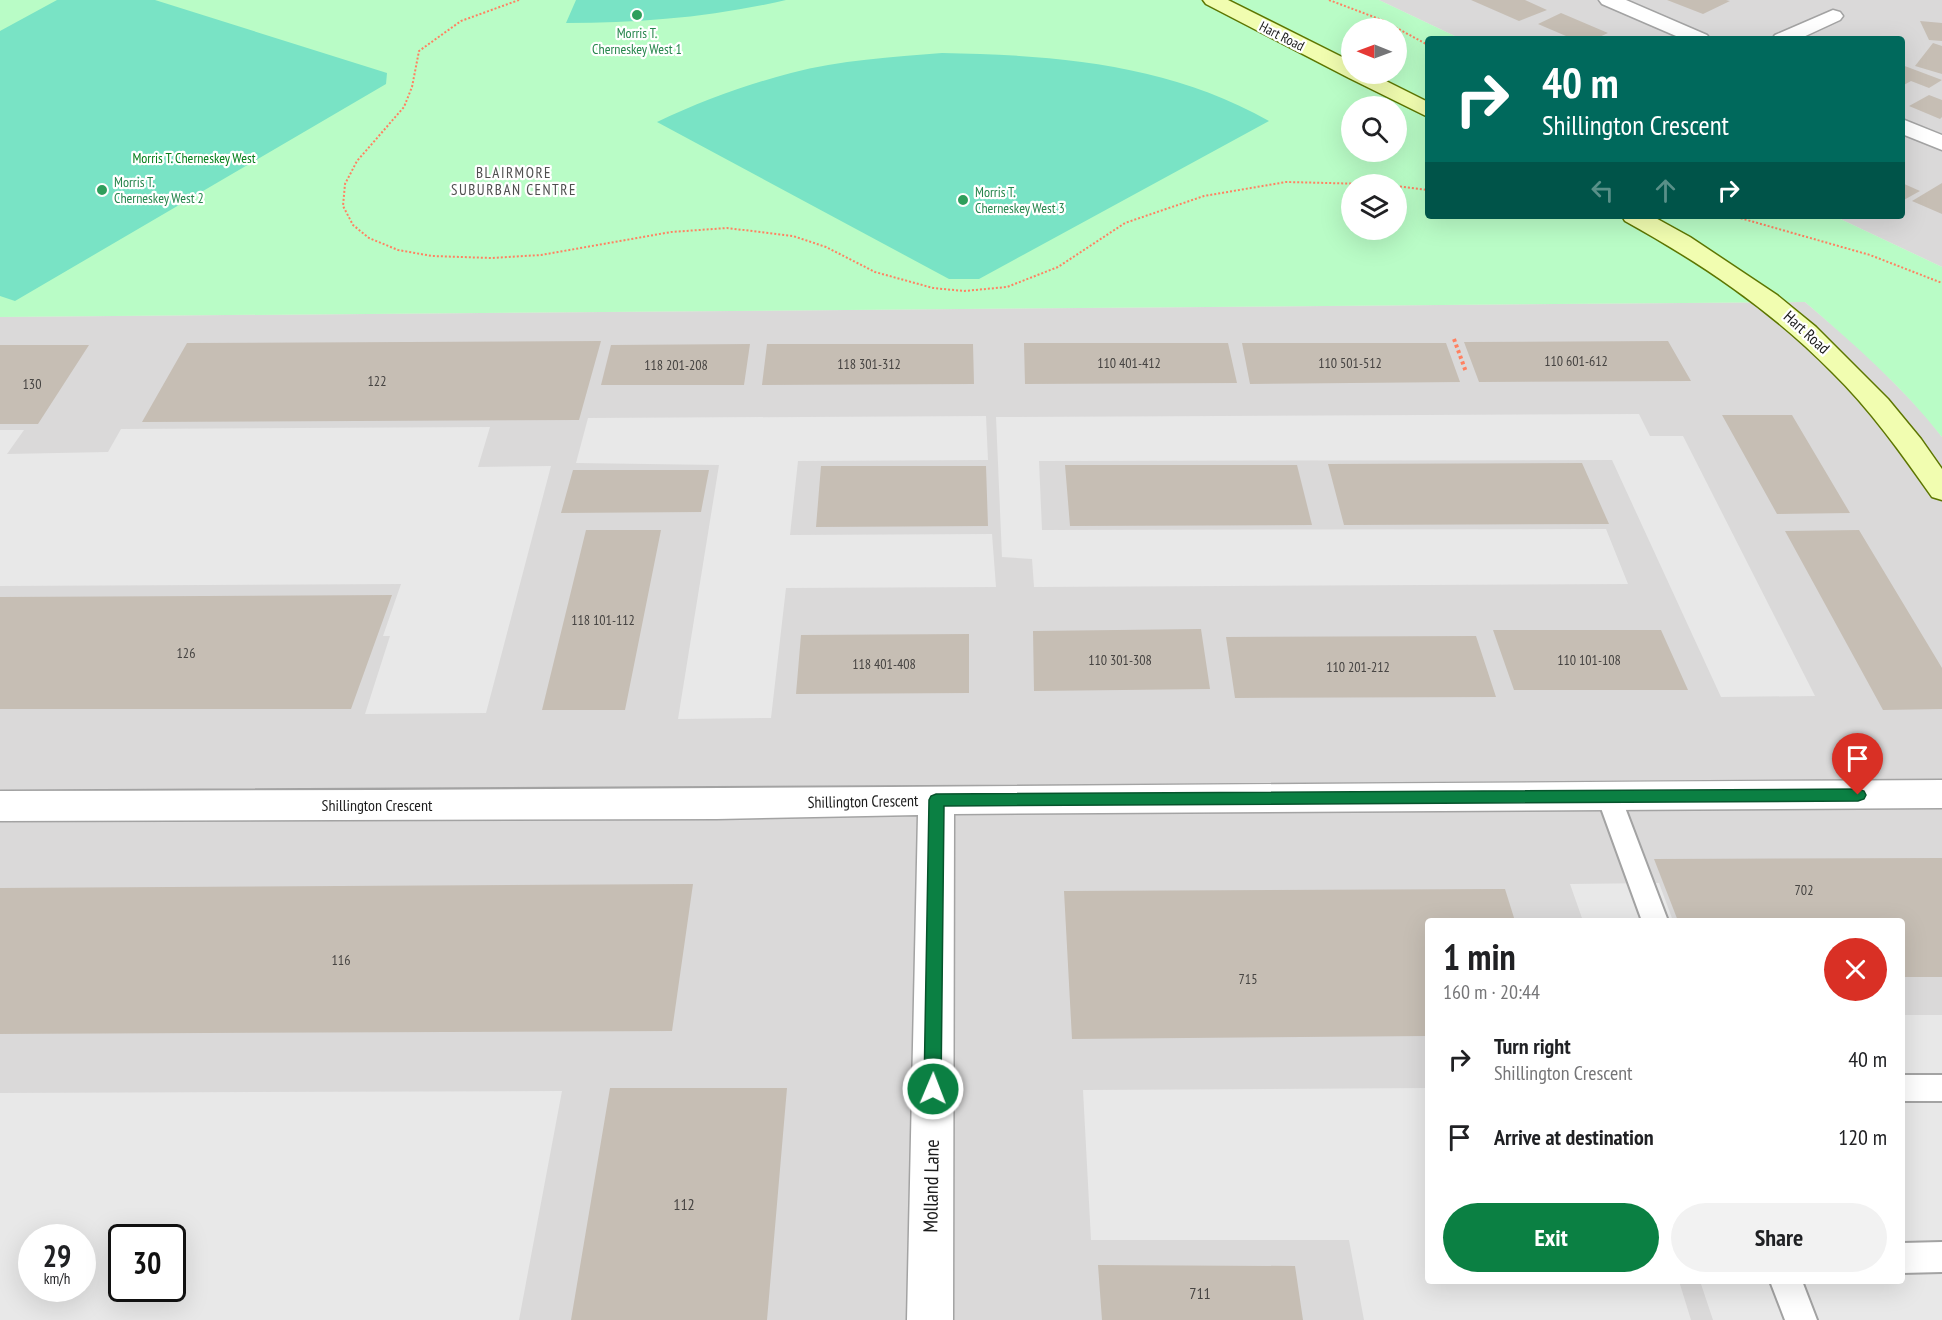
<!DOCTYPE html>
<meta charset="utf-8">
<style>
body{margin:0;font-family:"PT Sans Narrow",sans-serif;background:#f2f2f2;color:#202124;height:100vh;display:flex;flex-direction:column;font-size:22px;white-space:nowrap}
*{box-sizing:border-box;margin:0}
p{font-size:20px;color:#757577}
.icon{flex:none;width:33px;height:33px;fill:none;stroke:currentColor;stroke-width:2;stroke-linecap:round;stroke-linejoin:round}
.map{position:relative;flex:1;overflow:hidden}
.drawer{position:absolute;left:1425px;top:918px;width:480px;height:366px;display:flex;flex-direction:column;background:#fff;border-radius:6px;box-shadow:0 6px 24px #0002}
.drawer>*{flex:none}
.guide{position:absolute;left:1425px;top:36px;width:480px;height:183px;border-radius:6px;box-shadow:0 6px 24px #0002;background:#00695c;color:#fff;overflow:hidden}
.needle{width:39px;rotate:271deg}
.tools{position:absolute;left:1341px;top:18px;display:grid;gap:12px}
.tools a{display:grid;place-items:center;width:66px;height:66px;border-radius:50%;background:#fff;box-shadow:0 6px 24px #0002;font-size:30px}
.speed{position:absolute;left:18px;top:1224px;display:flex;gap:12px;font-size:30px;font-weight:700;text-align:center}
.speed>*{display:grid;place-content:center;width:78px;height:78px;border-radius:50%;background:#fff;box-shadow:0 6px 24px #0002;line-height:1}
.speed small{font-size:15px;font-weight:400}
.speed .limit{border:3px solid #111;border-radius:9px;background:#fff;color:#111}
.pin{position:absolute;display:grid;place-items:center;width:51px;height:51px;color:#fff;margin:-62px -26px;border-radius:50% 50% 50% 0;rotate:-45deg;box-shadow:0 0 6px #0007}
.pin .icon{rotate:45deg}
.me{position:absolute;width:66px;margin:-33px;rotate:1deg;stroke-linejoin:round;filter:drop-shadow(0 0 4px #0008)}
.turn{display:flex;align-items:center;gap:21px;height:126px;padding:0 18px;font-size:27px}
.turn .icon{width:78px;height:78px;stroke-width:2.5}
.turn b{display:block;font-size:42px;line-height:51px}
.lanes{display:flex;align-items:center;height:57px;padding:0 18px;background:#0003;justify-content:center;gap:30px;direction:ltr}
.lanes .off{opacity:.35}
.round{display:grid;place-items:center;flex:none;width:63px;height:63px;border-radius:32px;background:#f2f2f2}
.overview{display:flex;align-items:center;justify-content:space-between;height:102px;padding:0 18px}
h1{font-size:36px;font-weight:600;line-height:45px}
.cta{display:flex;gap:12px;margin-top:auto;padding:12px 18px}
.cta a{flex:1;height:69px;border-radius:36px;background:#0b8043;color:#fff;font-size:24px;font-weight:600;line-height:69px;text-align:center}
.cta a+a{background:#f2f2f2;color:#202124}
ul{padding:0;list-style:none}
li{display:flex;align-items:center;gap:18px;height:78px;padding:0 18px}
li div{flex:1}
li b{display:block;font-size:22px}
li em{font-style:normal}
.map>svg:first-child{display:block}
.residential{fill:#dad9d9;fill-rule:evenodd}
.park{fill:#b9fcc6;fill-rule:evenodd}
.pitch{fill:#79e3c5}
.parking{fill:#e8e8e8;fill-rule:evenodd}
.building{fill:#c6beb4}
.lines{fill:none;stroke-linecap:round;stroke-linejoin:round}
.lane-casing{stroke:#a3a3a3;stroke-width:4}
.street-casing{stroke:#a3a3a3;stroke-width:3}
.secondary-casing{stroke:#5d7600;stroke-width:3}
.path-far1{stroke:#ff8161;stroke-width:2;stroke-dasharray:2 2;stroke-linecap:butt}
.path{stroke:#ff8161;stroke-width:4;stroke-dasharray:3 3;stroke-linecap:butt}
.lane{fill:#fff;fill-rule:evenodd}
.street{fill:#fff;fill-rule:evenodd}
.secondary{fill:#f1fdb0;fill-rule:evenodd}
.route{fill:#0b8043;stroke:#07532c;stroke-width:1.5}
.leisure-dot{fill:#2e9e5b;stroke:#fff;stroke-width:2}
.labels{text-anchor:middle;stroke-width:4.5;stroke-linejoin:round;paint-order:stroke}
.far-leisure-label{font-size:14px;fill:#27864d;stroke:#fff;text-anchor:start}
.far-street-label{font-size:14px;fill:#1c1c1c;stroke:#fff}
.far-park-label{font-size:14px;fill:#057f1b;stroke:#fff}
.number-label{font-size:14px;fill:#464442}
.far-neighbourhood-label{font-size:15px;letter-spacing:1.5px;fill:#4f4f4f;stroke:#fff}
.street-label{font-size:16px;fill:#1c1c1c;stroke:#fff}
.near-number-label{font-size:16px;fill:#464442}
.near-street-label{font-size:20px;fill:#1c1c1c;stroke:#fff}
</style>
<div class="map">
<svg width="1942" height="1320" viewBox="0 0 1942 1320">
<rect width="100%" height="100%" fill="#eeebe1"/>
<path class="residential" d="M1379 0H1942V267L1834 216H1902V39H1461Z
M1805 302 1867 355 1925 415 1942 437V1320H0V317ZM1428 921H1902V1281H1428ZM32 1238H82V1288H32ZM122 1238H172V1288H122Z"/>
<path class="park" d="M0 0H1379L1461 39H1428V216H1834L1942 267V437C1902 386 1854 344 1805 302L0 317ZM1352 28H1396V74H1352ZM1352 106H1396V152H1352ZM1352 184H1396V230H1352Z"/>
<path class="pitch" d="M57 0H155L387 73 386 84 15 301 0 296V31Z
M576 0H786C713 17 641 23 566 23Z
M942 53C1055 55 1169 64 1269 121L979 279H949L657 122C701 101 745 85 791 73 840 60 892 57 942 53Z"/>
<path class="parking" d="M1639 414 1650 436H1683L1815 696 1721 697 1612 460 1039 461 1042 530 1606 529 1628 584 1034 587 1032 559 1002 557 996 417Z
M986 416 988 460 798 461 790 535 992 534 996 587 786 588 771 718 678 719 719 465 576 463 588 418Z
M490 427 478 467 551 466 486 713 365 714 390 636H383L401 584 0 586V430H24L7 454 108 452 121 429Z
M1659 883 1673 921H1583L1570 884Z
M1902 1015H1942V1320H1713L1700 1281H1902Z
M1428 1088V1281H1679L1691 1320H1364L1349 1240H1091L1083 1090Z
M562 1091 519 1320H0V1093ZM32 1238H82V1288H32ZM122 1238H172V1288H122Z"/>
<path class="building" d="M1471 0H1525L1547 10 1519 21Z
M1667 0H1726L1730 1 1703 14Z
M1561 13 1608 33 1595 39H1573L1538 24Z
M1920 21 1942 23V41L1929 40Z
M1933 43 1942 46V74L1915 66Z
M1902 65 1942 80 1929 88 1911 81 1902 86Z
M1929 95 1942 100V117L1940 119 1909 106Z
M1902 183 1920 191 1902 201Z
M1942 183V214L1912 201Z
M601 341 579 420 142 422 187 343Z
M1668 341 1691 381 1479 382 1464 342Z
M1024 343H1228L1237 383 1025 384Z
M1242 343H1446L1460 382 1250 384Z
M750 344 744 385H601L611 345Z
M767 344H973L974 384 762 385Z
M0 345H89L38 424H0Z
M1722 415H1792L1850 513 1777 514Z
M1582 463 1609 524 1344 525 1328 464Z
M1065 465H1297L1312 525 1070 526Z
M821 466H986L988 526 816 527Z
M573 470H709L701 512 561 513Z
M586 530H661L625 710H542Z
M1859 530 1942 668V709L1883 710 1785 531Z
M392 595 351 709H0V597Z
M1201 629 1210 689 1034 691 1033 631Z
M1493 630H1661L1688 690H1514Z
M969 634V693L796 694 801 635Z
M1476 636 1496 697 1235 698 1226 637Z
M1942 858V977H1902V921H1678L1654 859Z
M693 884 672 1031 0 1034V888Z
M1505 889 1515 921H1428V1036L1072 1039 1064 891Z
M610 1088H787L767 1320H571Z
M1098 1265 1295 1266 1303 1320H1102Z"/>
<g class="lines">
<defs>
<path id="lane" d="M1609 787 1618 790 1621 797 1668 921H1642L1597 797 1600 790Z
M1902 1075H1942V1101H1902Z
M1942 1242V1272L1902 1273V1243Z
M1770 1281H1802L1817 1320H1785Z"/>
<path id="street" d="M1599 0H1626L1707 35 1710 39H1683L1602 4Z
M1833 10 1840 12 1843 16 1840 20 1799 39H1772L1775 35Z
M1902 119 1942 135V150L1902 134Z
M1942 780V808L954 814 953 1320H907L918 815 717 819 0 821V791C647 790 1295 783 1942 780Z"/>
<path id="secondary" d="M1203 0H1228L1352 62V74H1372L1428 102V117L1349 78 1206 4Z
M1622 216H1652L1690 237 1777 295 1816 327 1888 399 1921 439 1942 469V500L1932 497C1901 453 1870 409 1832 372 1771 310 1701 263 1625 221Z"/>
</defs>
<use href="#lane" class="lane-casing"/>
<use href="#street" class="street-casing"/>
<use href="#secondary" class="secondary-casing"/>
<path class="path-far1" d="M519 0 461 21 419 51 412 87 404 107 357 161 345 184 343 206 353 225 369 238 398 250 432 256 491 258 541 255 671 232 727 228 793 236 826 247 875 272 933 288 964 291 1007 287 1058 267 1125 223 1204 196 1286 182 1369 184
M1329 0 1382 20 1428 45
M1396 186 1428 190
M1733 216 1870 255 1942 283"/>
<path class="path" d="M1454 339 1466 372"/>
<use href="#lane" class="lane"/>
<use href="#street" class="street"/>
<use href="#secondary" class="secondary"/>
</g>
<path class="route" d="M1858 789 1864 791 1866 795 1864 799 1858 801 944 806 941 1089 939 1094 933 1097 926 1094 924 1089 929 800 931 796 936 794Z"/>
<g class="leisure-dot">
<circle cx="637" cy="15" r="6"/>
<circle cx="102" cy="190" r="6"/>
<circle cx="963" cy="200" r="6"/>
</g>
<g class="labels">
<g class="far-leisure-label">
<text x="637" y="38" text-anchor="middle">Morris T.<tspan x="637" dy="16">Cherneskey West 1</tspan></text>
<text x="114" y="187">Morris T.<tspan x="114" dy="16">Cherneskey West 2</tspan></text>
<text x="975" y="197">Morris T.<tspan x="975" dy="16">Cherneskey West 3</tspan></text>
</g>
<g class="far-street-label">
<text transform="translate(1282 36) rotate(27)" y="5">Hart Road</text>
</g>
<g class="far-park-label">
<text x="194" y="163">Morris T. Cherneskey West</text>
</g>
<g class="number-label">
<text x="1576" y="366">110 601-612</text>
<text x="1129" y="368">110 401-412</text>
<text x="1350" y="368">110 501-512</text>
<text x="869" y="369">118 301-312</text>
<text x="676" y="370">118 201-208</text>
<text x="377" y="386">122</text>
<text x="32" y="389">130</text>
<text x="603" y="625">118 101-112</text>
<text x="186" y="658">126</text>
<text x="1120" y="665">110 301-308</text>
<text x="1589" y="665">110 101-108</text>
<text x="884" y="669">118 401-408</text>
<text x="1358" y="672">110 201-212</text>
<text x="1804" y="895">702</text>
<text x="341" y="965">116</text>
<text x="1248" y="984">715</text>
</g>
<g class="far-neighbourhood-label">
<text x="514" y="178">BLAIRMORE<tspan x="514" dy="17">SUBURBAN CENTRE</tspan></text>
</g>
<g class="street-label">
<text transform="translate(1807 332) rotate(42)" y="6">Hart Road</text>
<text transform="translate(863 801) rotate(-1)" y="6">Shillington Crescent</text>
<text x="377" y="811">Shillington Crescent</text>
</g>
<g class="near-number-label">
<text x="684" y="1210">112</text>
<text x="1200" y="1299">711</text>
</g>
<g class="near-street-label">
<text transform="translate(931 1186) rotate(-89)" y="7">Molland Lane</text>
</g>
</g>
</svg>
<div class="tools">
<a><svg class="needle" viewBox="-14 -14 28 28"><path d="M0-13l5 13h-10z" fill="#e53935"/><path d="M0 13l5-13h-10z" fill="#757577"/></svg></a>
<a><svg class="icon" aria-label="search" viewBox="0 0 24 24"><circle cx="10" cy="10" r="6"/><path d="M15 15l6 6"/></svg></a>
<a><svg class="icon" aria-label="layers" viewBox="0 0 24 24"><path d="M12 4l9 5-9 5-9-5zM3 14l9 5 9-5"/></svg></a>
</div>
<div class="speed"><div>29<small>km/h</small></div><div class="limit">30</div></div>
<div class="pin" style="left:1858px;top:795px;background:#d93025"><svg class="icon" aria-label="arrive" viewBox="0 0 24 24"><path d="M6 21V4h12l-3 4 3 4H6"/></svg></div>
<svg class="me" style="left:933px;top:1089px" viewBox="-20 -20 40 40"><circle r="17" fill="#0b8043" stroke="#fff" stroke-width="3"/><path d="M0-11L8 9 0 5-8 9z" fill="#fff"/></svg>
<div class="guide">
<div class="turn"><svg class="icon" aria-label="right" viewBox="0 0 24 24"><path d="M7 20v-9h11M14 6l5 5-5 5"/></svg><div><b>40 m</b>Shillington Crescent</div></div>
<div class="lanes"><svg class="icon off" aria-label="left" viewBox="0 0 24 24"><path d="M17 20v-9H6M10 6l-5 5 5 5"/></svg><svg class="icon off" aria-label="ahead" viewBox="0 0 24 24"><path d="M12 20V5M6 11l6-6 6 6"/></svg><svg class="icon" aria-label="right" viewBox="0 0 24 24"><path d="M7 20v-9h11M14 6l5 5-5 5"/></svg></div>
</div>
<section class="drawer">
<div class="overview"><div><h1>1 min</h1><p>160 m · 20:44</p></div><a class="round" style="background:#d93025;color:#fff"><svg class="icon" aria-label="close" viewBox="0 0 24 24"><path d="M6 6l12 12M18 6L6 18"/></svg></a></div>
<ul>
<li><svg class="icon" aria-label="right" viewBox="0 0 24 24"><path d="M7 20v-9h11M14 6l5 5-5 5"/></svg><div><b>Turn right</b><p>Shillington Crescent</p></div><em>40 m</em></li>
<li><svg class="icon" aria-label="arrive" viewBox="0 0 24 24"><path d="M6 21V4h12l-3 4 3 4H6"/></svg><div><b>Arrive at destination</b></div><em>120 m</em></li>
</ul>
<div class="cta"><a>Exit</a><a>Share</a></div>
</section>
</div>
